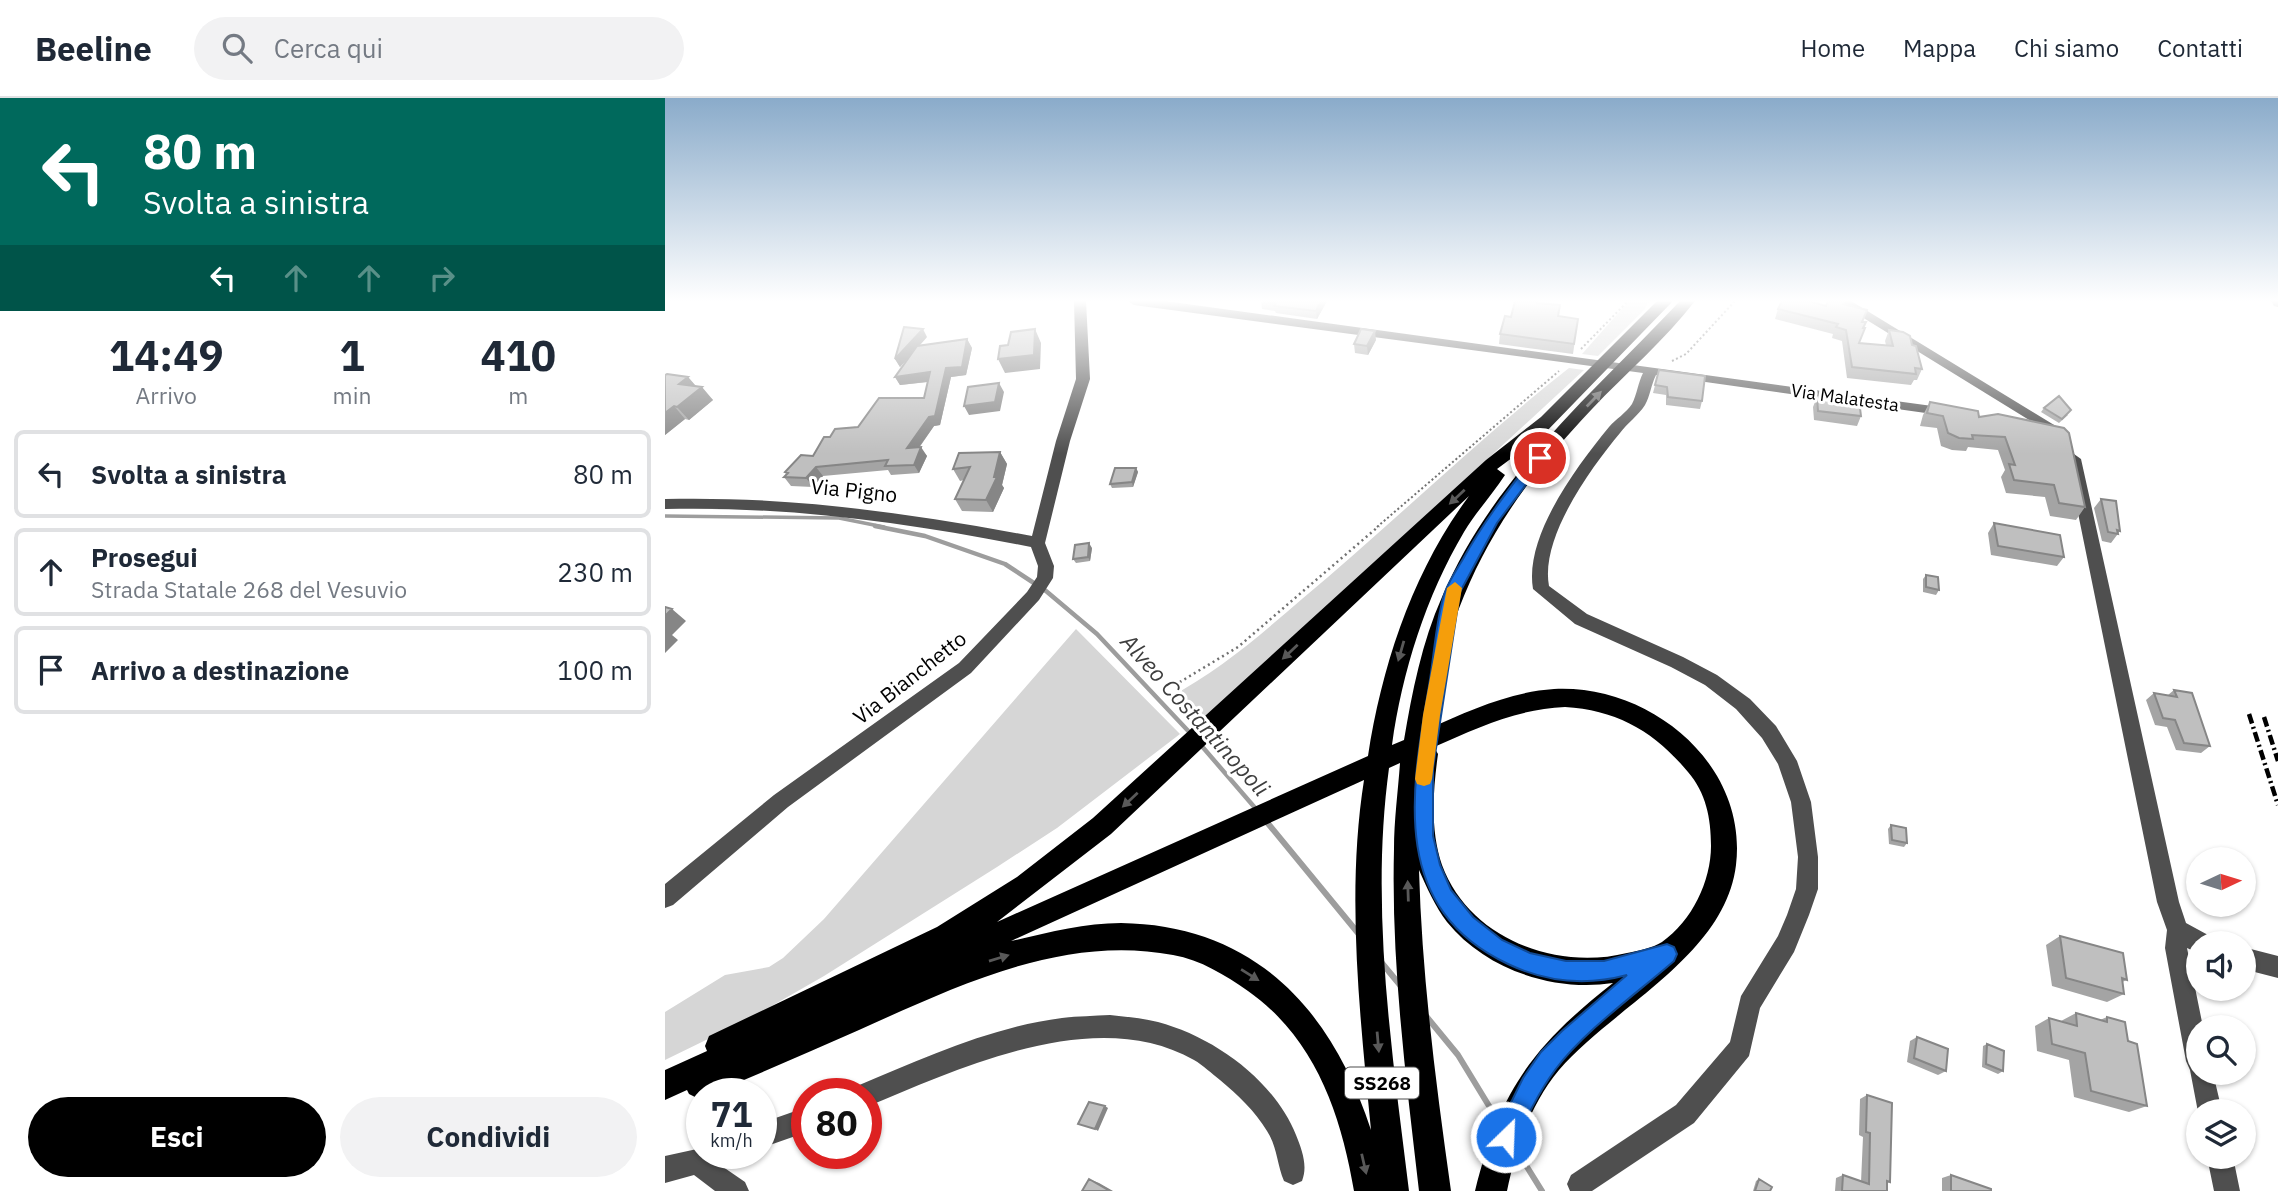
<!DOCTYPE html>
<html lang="it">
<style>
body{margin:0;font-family:"IBM Plex Sans",sans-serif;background:#f2f2f3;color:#1f2937;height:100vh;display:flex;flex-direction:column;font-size:26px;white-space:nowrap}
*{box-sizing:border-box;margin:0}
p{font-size:23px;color:#747a83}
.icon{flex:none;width:38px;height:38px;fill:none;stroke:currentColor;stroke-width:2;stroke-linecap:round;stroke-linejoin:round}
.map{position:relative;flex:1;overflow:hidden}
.sheet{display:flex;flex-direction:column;background:#fff;width:665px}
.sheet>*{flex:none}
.banner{background:#00695c;color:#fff;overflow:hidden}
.needle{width:46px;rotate:86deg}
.tools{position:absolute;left:1521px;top:749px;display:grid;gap:14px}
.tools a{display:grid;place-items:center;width:70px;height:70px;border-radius:50%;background:#fff;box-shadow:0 2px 5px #0004;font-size:35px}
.speed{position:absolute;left:21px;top:980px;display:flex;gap:14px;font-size:35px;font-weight:700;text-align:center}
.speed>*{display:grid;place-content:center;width:91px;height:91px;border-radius:50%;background:#fff;box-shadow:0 2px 5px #0004;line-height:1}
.speed small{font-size:18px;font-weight:400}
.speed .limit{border:10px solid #d22;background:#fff;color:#111}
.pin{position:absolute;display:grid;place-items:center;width:60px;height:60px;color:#fff;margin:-30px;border:4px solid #fff;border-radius:50%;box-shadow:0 2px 7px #0007}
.me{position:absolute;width:77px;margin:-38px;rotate:24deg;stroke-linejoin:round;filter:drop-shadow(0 0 5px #0008)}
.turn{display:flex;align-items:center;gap:24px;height:147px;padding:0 28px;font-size:32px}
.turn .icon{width:91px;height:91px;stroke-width:2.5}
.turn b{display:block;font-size:49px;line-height:60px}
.lanes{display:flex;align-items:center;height:66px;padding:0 28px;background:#0003;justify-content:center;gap:35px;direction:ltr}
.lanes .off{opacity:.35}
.eta{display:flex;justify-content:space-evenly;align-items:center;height:119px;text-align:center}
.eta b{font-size:42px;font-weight:700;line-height:49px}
.cta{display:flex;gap:14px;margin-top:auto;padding:14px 28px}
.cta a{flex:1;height:80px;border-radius:42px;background:#000;color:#fff;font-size:28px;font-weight:700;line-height:80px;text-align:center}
.cta a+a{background:#f2f2f3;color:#1f2937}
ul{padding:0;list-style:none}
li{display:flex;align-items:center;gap:21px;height:88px;margin:0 14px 10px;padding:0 14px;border:4px solid #e0e1e3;border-radius:10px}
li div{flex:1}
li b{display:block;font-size:26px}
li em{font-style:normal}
header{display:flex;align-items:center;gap:42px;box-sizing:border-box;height:98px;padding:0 35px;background:#fff;border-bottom:2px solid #e0e1e3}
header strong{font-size:33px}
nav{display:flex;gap:38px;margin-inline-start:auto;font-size:24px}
.search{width:490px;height:63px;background:#f2f2f3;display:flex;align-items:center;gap:18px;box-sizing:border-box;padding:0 24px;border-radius:38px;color:#747a83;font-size:26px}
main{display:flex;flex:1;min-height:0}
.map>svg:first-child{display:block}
.green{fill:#d6d6d6}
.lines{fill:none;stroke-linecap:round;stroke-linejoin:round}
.stream-far2{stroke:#9d9d9d;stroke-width:3.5}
.stream-far1{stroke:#9d9d9d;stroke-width:4.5}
.stream{stroke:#9d9d9d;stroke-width:6}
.path-far1{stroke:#717171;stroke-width:2;stroke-dasharray:2 2.5;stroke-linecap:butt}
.path{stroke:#717171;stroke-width:2.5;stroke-dasharray:2 3.5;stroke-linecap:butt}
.minor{fill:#4f4f4f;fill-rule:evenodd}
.highway{fill:#000;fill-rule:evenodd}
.rail{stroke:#000;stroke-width:4.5;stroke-dasharray:10 3.5 2 3.5;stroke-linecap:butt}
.wall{fill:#a4a4a4}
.shaded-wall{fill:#868686}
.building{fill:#bfbfbf;stroke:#868686;stroke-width:2}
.oneway{fill:#595959}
.route{fill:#1a73e8;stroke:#114b97;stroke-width:2}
.slow{fill:#f59e0b}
.labels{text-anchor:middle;stroke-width:6;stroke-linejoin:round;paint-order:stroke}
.far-street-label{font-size:18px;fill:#000;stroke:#fff}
.shield{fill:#fff;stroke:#4c4c4c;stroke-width:2}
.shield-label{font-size:19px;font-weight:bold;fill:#000}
.street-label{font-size:21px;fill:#000;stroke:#fff}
.water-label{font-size:23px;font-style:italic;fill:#3e3e3e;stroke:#fff}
</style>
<header>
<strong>Beeline</strong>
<div class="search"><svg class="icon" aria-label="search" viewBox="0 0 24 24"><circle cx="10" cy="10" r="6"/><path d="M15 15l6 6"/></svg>Cerca qui</div>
<nav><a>Home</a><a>Mappa</a><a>Chi siamo</a><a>Contatti</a></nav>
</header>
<main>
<section class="sheet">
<div class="banner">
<div class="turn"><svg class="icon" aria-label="left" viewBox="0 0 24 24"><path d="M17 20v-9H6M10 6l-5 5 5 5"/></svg><div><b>80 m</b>Svolta a sinistra</div></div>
<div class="lanes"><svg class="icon" aria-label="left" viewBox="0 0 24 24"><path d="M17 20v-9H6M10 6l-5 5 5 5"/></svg><svg class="icon off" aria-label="ahead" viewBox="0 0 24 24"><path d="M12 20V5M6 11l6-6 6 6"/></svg><svg class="icon off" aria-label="ahead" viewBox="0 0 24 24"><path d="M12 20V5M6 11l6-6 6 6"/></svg><svg class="icon off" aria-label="right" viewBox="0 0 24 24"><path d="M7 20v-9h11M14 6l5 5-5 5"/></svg></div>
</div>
<div class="eta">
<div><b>14:49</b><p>Arrivo</p></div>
<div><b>1</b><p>min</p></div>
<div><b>410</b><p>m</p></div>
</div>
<ul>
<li><svg class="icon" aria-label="left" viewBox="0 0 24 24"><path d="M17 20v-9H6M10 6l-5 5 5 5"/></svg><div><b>Svolta a sinistra</b></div><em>80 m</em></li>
<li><svg class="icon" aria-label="ahead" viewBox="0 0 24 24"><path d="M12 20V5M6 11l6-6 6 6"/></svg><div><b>Prosegui</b><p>Strada Statale 268 del Vesuvio</p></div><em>230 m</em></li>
<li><svg class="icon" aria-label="arrive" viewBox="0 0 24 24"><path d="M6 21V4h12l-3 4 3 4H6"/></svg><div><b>Arrivo a destinazione</b></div><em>100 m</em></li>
</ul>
<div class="cta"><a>Esci</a><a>Condividi</a></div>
</section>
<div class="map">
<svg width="1613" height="1093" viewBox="0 0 1613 1093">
<rect width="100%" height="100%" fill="#fff"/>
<path class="green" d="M964 203H984L979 212 933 258 917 256Z
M904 270 919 272 539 623 536 621 530 627 504 599C553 574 595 537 637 501 727 426 811 343 904 270Z
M411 531 515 636 392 730 332 769 159 878 84 921 0 962V914L60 877 104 869 118 860 159 821Z"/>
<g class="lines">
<path class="stream-far2" d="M0 418 174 420 219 429"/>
<path class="stream-far1" d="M210 428 260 438 340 466 381 493 432 536 527 637
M535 646 591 711"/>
<path class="stream" d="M601 723 693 835
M716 864 735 887
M761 918 793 957 835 1026
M849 1048 877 1093"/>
<path class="path-far1" d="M916 251 963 203
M1007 263 1021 256 1070 203
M712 429 894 273"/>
<path class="path" d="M510 587 573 549 714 428"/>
<path class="minor" d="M409 203H421L425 281 405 343 380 445 389 468 388 480 374 502 306 575 123 709 8 807 0 810V786L109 697 294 565 362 494 372 479 373 468 366 449C244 425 124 408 0 411V401C124 398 245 415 367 438L391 343 411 281Z
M463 203H500L1282 310 1289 314 1282 318 991 277C986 287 985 298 980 307 973 318 962 325 955 335 925 371 875 440 884 488L922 516 1018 559 1052 577 1085 601 1111 628 1132 663 1146 704 1153 759V791L1144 817 1129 854 1095 910 1084 958 1029 1025 927 1093H905L902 1086 906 1077 1011 1007 1065 944 1076 898 1113 838 1122 817 1131 791 1133 759 1126 704 1113 666 1097 640 1071 611 1040 587 1006 569 910 526 868 491C859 438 912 368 944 329 951 321 961 315 967 306 972 296 973 285 978 275L469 207Z
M1171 203H1186L1399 333 1392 338 1387 336Z
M1606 203H1613V209L1609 208Z
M1409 356 1416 361 1514 804 1521 825 1543 837 1546 845H1533V855L1522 850 1538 929H1533V975H1548L1557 1013 1533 1014 1525 972 1521 963 1500 850 1502 832 1492 804 1402 361Z
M1578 849 1613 858V880L1578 871Z
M445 917C461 919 478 920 493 924 549 939 609 982 631 1037 637 1052 643 1068 637 1083L628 1087 619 1083C612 1066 612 1048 602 1033 590 1013 573 997 555 982 547 976 538 967 529 962 430 906 296 970 201 1009V996H189L192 988C257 961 326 929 397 920 413 918 429 918 445 917Z
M142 1009V1034L96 1050V1025Z
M32 1051 80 1084 84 1093H50L29 1077 0 1085V1058Z
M1542 1059H1568L1575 1093H1549Z"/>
<path class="highway" d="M992 203H1008L878 337 832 371 840 377C827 397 811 414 799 434 761 498 737 574 727 647L739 642C747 594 757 544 777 499 828 379 927 296 1015 203H1030C1000 242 961 275 927 311 833 410 785 495 763 631 803 613 844 594 889 591 985 586 1083 666 1071 767 1060 858 948 909 894 972 865 1007 851 1050 842 1093H810C835 992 868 948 948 885 889 894 821 872 782 824 770 808 762 790 754 772 757 880 771 986 786 1093H754C741 980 726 865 729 751 729 722 733 694 735 665L724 670C705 810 727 954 744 1093H689C676 1016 650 940 583 893 560 877 536 862 508 857 398 836 292 888 194 932 147 953 100 973 53 993L37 996 34 1001 24 996 22 992 0 1002V972L42 953 40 948 44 938 272 829 352 779 428 720 821 362 876 319ZM804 398C748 473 717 567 703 658L332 824 446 736ZM900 609C952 612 990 634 1023 674 1041 695 1046 720 1046 748 1046 783 1027 823 997 844 988 850 972 853 962 855 890 873 804 840 777 767 765 732 768 692 773 656L769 649C812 630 852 611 900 609ZM699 682C681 796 695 918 706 1032 667 912 590 827 456 825 419 825 382 835 346 843Z"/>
<path class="rail" d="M1584 616 1613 707
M1599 619 1613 663"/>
</g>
<path class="wall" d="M596 203H662L652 221 611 215 610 213 597 211Z
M874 203V205L894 218 913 221 908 256 834 246 835 236 846 219Z
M1179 206 1198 224 1199 230 1194 245 1221 247 1220 243 1224 232 1247 247 1257 271 1252 282H1249L1246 287 1182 280 1177 243 1167 240 1168 236 1110 221 1113 211Z
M262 239 255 247 302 241 307 250 301 277 286 279 275 327 269 328 254 350 262 358 254 375 226 377 223 372 158 378 148 389 126 388 119 379 121 376 120 374 148 358 165 339 193 329 259 300 263 284 235 287 230 279 243 260 235 269 230 261Z
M711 242 703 257 690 255 689 246Z
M994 272 1037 303 1035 311 1001 307V297L988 295Z
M0 277 23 279 31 288 48 302 24 322 20 321 0 337Z
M1152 299 1196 318 1192 328 1149 322 1148 309Z
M1265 304 1314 319 1333 316 1420 409 1411 422 1385 418 1380 399 1341 395 1336 379 1340 372 1333 352 1303 349 1301 353 1287 352 1276 348 1272 330 1255 328 1258 317Z
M1379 310 1403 317 1394 325 1376 314Z
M335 354 342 366 337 387 339 390 328 414 297 413 290 401 299 382 295 383 288 371Z
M471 370 473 374 468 389 447 390 445 386Z
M1436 401 1455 433 1446 445 1437 443 1429 410Z
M1329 425 1399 459 1392 468 1326 457 1323 435Z
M427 450 425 463 411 465 408 461Z
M1261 477 1274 492 1271 497 1258 494V481Z
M1509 592 1545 648 1536 655 1511 652 1502 629 1490 627 1481 602 1489 595 1503 597Z
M1226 727 1242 745 1239 749 1224 746 1223 731Z
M1395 838 1462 882 1457 884 1459 896 1442 904 1387 888 1381 847Z
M1411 915 1435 922 1442 919 1463 943 1482 1008 1464 1014 1409 999 1404 962 1372 953 1370 928 1384 920 1396 923Z
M1252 939 1281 973 1273 977 1242 964 1245 943Z
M1322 946 1338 973 1333 976 1317 969 1318 948Z
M1202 997 1225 1084 1222 1085V1093H1170L1171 1080 1178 1077 1196 1084 1198 1039 1194 1037 1195 1001Z
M1286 1077 1326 1093H1277V1080Z
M1094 1081 1105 1093H1088L1091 1083Z"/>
<path class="shaded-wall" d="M656 203H662L652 221 651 213Z
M258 231 262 239 235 269 230 261Z
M370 231 376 245 375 271 340 275 333 261Z
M710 233 711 242 703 257 702 248Z
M302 241 307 250 301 277 286 279 275 327 269 328 247 359 242 350 281 270Z
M265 274 270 283 235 287 230 279Z
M23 279 34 292 37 289 48 302 24 322 12 309 14 286Z
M334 285 339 294 335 313 304 317 299 308Z
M9 308 20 321 0 337V315Z
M256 349 262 358 254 375 249 367Z
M335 354 342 366 337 387 339 390 328 414 321 402 329 379Z
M151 369 158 378 148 389 141 380Z
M471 370 473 374 468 389 467 384Z
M424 445 427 450 425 463 423 459Z
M7 511 21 523 7 537 13 542 0 555V518Z
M440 1008 443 1010 433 1033 430 1031Z
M424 1081 434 1085 448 1093H445Z"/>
<path class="building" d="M598 203H656L651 213 609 208 611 205Z
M850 203H872V205L895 207 893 218 913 221 909 246 835 236 840 218 846 219Z
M1117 203H1144L1161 208 1163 203H1179L1178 206 1202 212 1197 224H1201L1198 230H1200L1194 245 1228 248 1224 232 1238 234 1245 238 1247 247 1251 248 1257 271 1250 270 1251 276 1187 269 1181 232 1171 229 1173 226 1113 211Z
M239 229 258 231 230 261Z
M370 231 369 257 333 261 335 248 343 247 346 234Z
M696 231 710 233 702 248 689 246Z
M302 241 297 269 281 270 270 318 264 319 242 350 256 349 249 367 220 368 223 362 151 369 141 380 119 379 123 375 120 374 136 357 148 358 159 339H165L170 331 193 329 214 300H259L265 274 230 279 252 248Z
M994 272 1040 278 1037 303 1003 299 1002 289 990 287Z
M2 276 23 279 14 286 37 289 12 309 9 308 0 315V277Z
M334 285 330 304 299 308 303 289Z
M1394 298 1406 312 1397 321 1379 310Z
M1152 299 1194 302 1196 318 1153 313Z
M1265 304 1313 313 1314 319 1333 316 1399 330 1404 335 1420 409 1394 405 1389 387 1349 382 1344 366 1350 367 1340 339 1307 337 1308 341 1294 340 1283 335 1278 318 1262 315Z
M335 354 329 379H332L321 402 290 401 305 369 288 371 294 355Z
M450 370H471L467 384 445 386Z
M1436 401 1451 403 1455 433 1452 432 1453 436 1443 434Z
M1329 425 1395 437 1399 459 1333 448Z
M424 445 423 459 408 461 410 447Z
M1261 477 1273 479 1274 492 1261 489Z
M0 509 7 511 0 518Z
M1509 592 1527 595 1545 648 1519 645 1510 622 1498 620 1489 595 1512 599Z
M1226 727 1241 730 1242 745 1227 742Z
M1395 838 1458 855 1462 882 1457 880 1459 896 1401 880Z
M1411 915 1442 924V919L1460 924 1463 943 1472 946 1482 1008 1426 993 1420 955 1387 946 1384 920 1412 928Z
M1252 939 1283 951 1281 973 1249 960Z
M1322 946 1339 953 1338 973 1321 966Z
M1202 997 1227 1005 1225 1084 1222 1083V1093H1177L1178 1077 1204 1086 1205 1035 1201 1034Z
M424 1004 440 1008 430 1031 413 1026Z
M1286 1077 1326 1091V1093H1286Z
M424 1081 445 1093H417Z
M1094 1081 1107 1089 1105 1093H1090Z"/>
<defs><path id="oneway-solid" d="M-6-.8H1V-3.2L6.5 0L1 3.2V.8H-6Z" transform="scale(1.75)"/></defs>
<g class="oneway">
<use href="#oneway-solid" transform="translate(929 301) rotate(-46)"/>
<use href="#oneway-solid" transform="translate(792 399) rotate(137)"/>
<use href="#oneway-solid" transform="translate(736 553) rotate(106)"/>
<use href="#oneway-solid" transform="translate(625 554) rotate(137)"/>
<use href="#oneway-solid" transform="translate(465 702) rotate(137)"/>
<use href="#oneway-solid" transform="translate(743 793) rotate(-92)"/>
<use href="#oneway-solid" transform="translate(334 860) rotate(-17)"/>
<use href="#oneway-solid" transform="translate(585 877) rotate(32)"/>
<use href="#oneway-solid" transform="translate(713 944) rotate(85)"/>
<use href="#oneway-solid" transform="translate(699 1066) rotate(77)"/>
</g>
<linearGradient id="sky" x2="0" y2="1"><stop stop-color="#8aabca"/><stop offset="0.57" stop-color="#fff"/><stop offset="1" stop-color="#fff" stop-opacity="0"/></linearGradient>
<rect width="1613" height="356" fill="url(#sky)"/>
<path class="route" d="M875 355 881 360 832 425 795 494 768 670V738L775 767 786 792 808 819 837 842 865 855 901 863H939L1002 846 1009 849 1012 856 1009 863C971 896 919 933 890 972 873 995 861 1021 849 1047L841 1051 833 1047 829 1039 858 980 876 954 897 933 962 877C921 888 881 884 843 866 724 810 746 694 764 588 769 560 771 519 780 494 784 483 792 471 798 461 819 423 844 391 870 357Z"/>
<path class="slow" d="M790 484 797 490 775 617 767 681 765 686 759 688 752 686 750 681 758 617 782 490Z"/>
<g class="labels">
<g class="far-street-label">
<text transform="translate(1180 300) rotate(8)" y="6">Via Malatesta</text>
</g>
<rect class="shield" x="680" y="969.5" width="74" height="31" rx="5"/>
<g class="shield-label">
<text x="717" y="992">SS268</text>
</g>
<g class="street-label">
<text transform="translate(189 393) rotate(6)" y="7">Via Pigno</text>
<text transform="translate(245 580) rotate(-38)" y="7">Via Bianchetto</text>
</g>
<g class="water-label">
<text transform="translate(530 617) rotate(48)" y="8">Alveo Costantinopoli</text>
</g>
</g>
</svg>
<div class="tools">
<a><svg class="needle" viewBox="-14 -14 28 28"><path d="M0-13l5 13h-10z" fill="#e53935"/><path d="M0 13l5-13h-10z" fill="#747a83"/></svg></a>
<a><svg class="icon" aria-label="sound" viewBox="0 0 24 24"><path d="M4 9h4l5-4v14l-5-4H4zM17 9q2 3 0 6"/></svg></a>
<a><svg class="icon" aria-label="search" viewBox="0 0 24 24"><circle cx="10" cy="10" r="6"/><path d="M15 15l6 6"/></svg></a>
<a><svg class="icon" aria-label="layers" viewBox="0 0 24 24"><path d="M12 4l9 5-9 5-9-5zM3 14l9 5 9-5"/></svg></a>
</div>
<div class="speed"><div>71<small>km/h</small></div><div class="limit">80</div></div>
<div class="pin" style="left:875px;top:360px;background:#d93025"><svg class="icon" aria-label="arrive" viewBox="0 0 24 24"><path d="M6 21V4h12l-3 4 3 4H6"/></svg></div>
<svg class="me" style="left:841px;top:1039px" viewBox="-20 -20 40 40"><circle r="17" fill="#1a73e8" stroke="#fff" stroke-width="3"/><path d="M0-11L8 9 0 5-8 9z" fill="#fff"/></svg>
</div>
</main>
